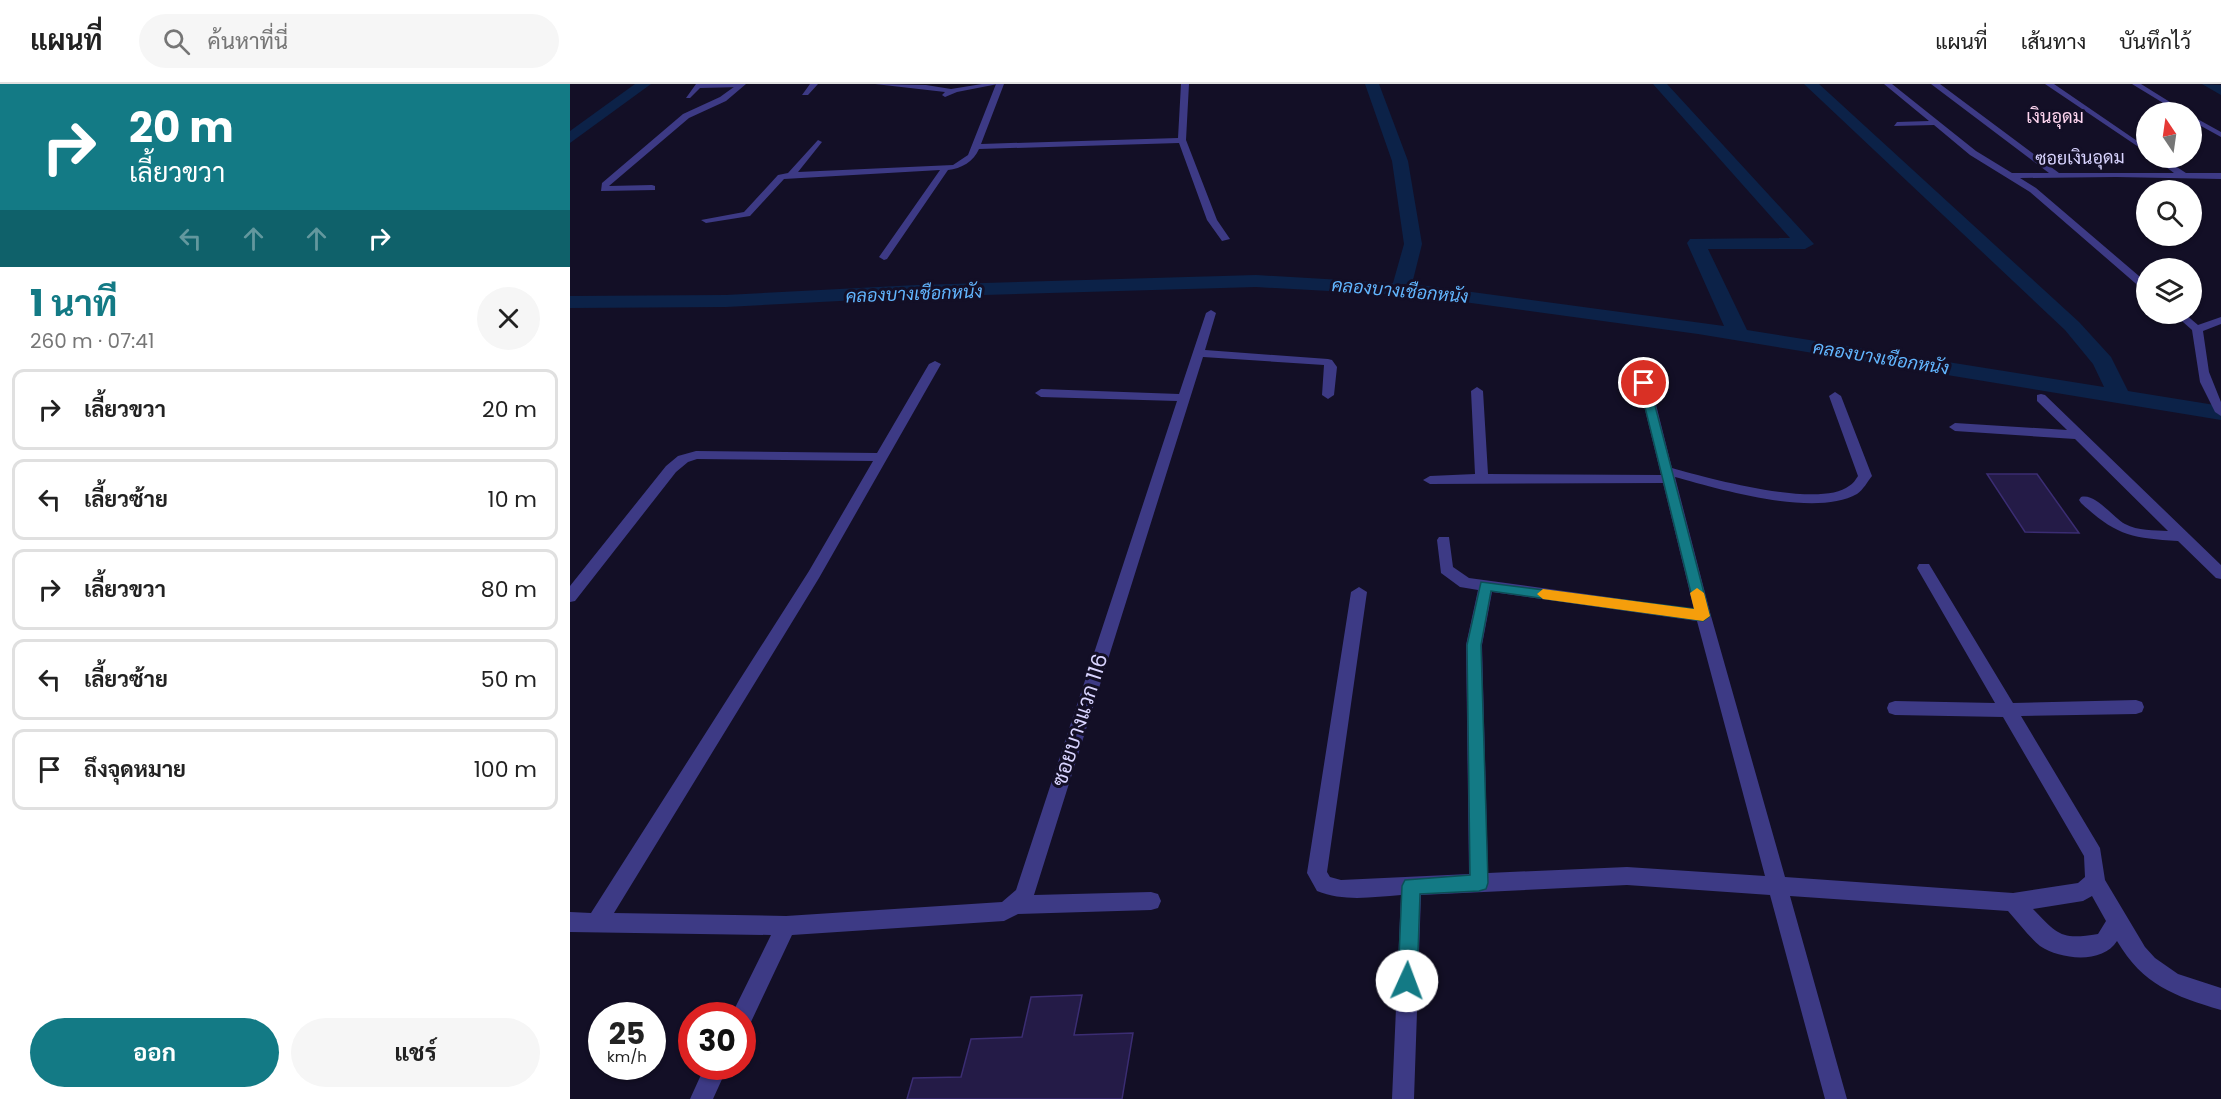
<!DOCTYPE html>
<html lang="th">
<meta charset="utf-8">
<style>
body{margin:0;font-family:Poppins,Sarabun,sans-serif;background:#f6f6f6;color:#222;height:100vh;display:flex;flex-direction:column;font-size:22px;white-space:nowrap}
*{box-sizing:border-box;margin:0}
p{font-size:20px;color:#767676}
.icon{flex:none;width:33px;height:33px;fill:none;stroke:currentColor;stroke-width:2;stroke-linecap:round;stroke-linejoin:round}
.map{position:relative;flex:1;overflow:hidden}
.drawer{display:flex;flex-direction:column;background:#fff;width:570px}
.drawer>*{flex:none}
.hud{background:#137a85;color:#fff;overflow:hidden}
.needle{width:39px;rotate:347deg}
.tools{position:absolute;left:1566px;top:18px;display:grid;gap:12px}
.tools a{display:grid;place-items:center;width:66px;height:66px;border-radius:50%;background:#fff;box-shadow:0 2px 4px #0004;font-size:30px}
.speed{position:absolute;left:18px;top:918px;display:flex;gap:12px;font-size:30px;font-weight:700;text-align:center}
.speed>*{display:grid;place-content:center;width:78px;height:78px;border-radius:50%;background:#fff;box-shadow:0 2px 4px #0004;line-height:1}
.speed small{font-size:15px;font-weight:400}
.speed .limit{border:9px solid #d22;background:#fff;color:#111}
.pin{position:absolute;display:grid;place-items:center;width:51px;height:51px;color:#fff;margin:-26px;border:3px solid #fff;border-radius:50%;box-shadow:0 2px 6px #0007}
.me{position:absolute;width:66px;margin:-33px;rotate:2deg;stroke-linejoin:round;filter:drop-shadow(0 0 4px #0008)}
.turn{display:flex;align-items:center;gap:21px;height:126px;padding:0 30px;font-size:27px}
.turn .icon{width:78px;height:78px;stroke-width:2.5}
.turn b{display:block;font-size:42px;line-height:51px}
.lanes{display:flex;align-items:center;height:57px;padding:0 30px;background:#0003;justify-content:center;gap:30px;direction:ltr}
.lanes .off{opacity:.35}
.round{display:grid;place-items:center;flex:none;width:63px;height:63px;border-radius:32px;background:#f6f6f6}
.summary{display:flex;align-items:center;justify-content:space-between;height:102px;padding:0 30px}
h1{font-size:36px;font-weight:700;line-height:45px;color:#137a85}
.cta{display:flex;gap:12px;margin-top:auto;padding:12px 30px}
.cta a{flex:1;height:69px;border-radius:36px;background:#137a85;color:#fff;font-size:24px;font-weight:700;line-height:69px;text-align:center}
.cta a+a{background:#f6f6f6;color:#222}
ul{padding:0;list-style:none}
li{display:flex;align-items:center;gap:18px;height:81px;margin:0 12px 9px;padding:0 18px;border:3px solid #e0e0e0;border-radius:12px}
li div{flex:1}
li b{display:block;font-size:22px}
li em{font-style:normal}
header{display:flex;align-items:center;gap:36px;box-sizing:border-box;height:84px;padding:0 30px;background:#fff;border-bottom:2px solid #e0e0e0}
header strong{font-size:28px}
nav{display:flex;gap:33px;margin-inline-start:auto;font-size:21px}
.search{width:420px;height:54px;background:#f6f6f6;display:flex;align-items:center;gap:15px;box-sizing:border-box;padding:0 21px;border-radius:33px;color:#767676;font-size:22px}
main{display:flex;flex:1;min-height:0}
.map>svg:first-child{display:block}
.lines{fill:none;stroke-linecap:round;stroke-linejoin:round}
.canal{fill:#0c2248;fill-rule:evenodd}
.building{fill:#241b47;stroke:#3b2d73;stroke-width:1.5}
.lane{fill:#3d3a85;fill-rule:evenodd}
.street{fill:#3d3a85;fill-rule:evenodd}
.route{fill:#137a85;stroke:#0c4f56;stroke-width:1.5}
.slow{fill:#f59e0b}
.labels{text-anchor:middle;stroke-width:6;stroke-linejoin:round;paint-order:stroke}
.far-neighbourhood-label{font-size:18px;fill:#ffd6f0;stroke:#130f26}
.far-street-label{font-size:18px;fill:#d9d4ff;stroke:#130f26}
.far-water-label{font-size:18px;font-style:italic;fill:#62b6ff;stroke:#130f26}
.street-label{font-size:21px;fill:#d9d4ff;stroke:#130f26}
</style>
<header>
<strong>แผนที่</strong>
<div class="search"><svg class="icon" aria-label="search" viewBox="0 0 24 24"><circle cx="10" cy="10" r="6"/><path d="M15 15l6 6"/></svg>ค้นหาที่นี่</div>
<nav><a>แผนที่</a><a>เส้นทาง</a><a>บันทึกไว้</a></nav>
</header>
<main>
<section class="drawer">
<div class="hud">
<div class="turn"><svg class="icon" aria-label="right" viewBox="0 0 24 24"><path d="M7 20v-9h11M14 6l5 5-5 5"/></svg><div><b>20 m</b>เลี้ยวขวา</div></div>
<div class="lanes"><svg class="icon off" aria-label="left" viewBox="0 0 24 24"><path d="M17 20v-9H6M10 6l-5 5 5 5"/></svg><svg class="icon off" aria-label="ahead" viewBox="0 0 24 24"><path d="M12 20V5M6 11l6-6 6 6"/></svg><svg class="icon off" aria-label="ahead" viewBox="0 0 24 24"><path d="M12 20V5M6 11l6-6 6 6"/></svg><svg class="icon" aria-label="right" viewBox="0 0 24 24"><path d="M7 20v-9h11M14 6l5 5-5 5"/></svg></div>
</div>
<div class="summary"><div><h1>1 นาที</h1><p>260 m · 07:41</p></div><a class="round"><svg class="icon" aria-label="close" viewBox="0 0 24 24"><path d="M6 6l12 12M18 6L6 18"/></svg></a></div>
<ul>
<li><svg class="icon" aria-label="right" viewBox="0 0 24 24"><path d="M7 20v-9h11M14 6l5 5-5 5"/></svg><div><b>เลี้ยวขวา</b></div><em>20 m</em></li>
<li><svg class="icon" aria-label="left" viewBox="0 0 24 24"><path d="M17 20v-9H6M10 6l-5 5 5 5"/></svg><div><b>เลี้ยวซ้าย</b></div><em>10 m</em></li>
<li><svg class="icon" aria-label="right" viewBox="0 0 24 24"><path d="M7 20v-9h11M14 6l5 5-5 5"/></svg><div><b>เลี้ยวขวา</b></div><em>80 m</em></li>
<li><svg class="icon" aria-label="left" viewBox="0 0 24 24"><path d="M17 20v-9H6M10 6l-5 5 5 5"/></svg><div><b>เลี้ยวซ้าย</b></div><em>50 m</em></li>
<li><svg class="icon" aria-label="arrive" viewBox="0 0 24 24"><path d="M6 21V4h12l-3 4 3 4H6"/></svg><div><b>ถึงจุดหมาย</b></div><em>100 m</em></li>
</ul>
<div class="cta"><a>ออก</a><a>แชร์</a></div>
</section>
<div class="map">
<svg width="1651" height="1015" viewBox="0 0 1651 1015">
<rect width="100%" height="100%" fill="#130f26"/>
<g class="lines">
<path class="canal" d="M65 0H81L0 59V47Z
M795 0H809L838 77 852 160 842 200 1154 242 1117 159 1120 155 1220 154 1083 0H1097L1244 160 1235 165H1138L1177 246 1534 303 1523 280 1495 246 1234 0H1249L1509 238 1541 273 1558 307 1651 322V336L1128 250 850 212 686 203 347 213 156 223 0 224V212L156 211 347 201 686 191 823 199 834 160 822 77Z
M1632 0 1651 1V11Z"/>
</g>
<path class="building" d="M1417 390H1467L1509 449 1455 448Z
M512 911 504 951 563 949 552 1015H337L343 994 391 993 401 955 452 953 461 913Z"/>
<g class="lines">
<path class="lane" d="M126 0H174V1L171 3 130 4 120 14H116Z
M305 0 356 1 381 5 412 0H428L387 8 375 13 372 11 375 8Z"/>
<path class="street" d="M168 0H176L156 17 119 34 39 102 82 101 85 102V106L31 107 32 99 113 30 150 13Z
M240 0H248L238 11H232Z
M426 0H434L411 60 608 54 611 0H619L616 56 647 136 660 155 652 157 637 136 609 59 409 65C404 77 391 85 378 86L317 175 314 176 309 173 370 86 214 95 180 132 136 139 131 136 174 128 208 91 218 89 248 56 252 58 228 88 383 81 398 71Z
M1314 0H1322L1406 67 1442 89H1479L1361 0H1370L1489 89H1604L1584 74H1593L1616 89H1651V95L1546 93 1450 94 1466 104 1576 198V206L1572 205 1460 108 1400 71 1364 41 1324 42 1327 38 1359 37Z
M1475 0H1484L1576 63V68Z
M1562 0H1571L1616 28H1608Z
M1622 32 1651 48V53L1622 37Z
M641 226 646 229 635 266 758 275 762 276 767 283 764 311 758 315 752 311 754 281 633 273 464 811 581 808 588 810 591 817 588 824 581 826 448 830 434 837 222 851 180 940 172 943V932H161L201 851 0 848V828L21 829 239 487 303 377 127 375 118 378 106 388 5 517 0 518V502L96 382 108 372 126 367 307 369 359 280 365 277 371 280 249 494 44 829 216 832 432 818 446 806 607 317 471 313 465 309 471 305 609 310 636 229Z
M1604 230H1615L1628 241 1651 233V240L1633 247 1639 288 1651 318V332L1645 328 1630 298 1622 246Z
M1069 274 1075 277 1102 384C1137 394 1250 425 1279 402 1283 400 1286 395 1288 392L1259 312 1265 308 1271 312 1302 392C1298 397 1293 406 1287 410 1245 434 1149 405 1105 393L1141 532 1215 793 1443 809 1508 799 1515 793 1514 772 1433 633 1325 631 1319 629 1317 624 1319 619 1325 617 1425 619 1347 484 1349 480H1359L1443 619 1566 616 1572 618 1574 623 1572 628 1566 630 1451 632 1530 764 1535 796 1575 863 1585 874 1608 890 1651 904V926C1604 912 1573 901 1547 857 1533 880 1491 876 1470 862 1459 853 1448 838 1438 827L1220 812 1277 1015H1255L1200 811 1057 801 851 811 844 1015H822L831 811C803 813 774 818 747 807L737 789 781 508 789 503 797 508 757 788 760 793 771 796 899 790 896 561 908 506 890 503 871 489 867 456 869 453H879L883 483 899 494 1124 525 1093 399 860 400 853 396 860 392 905 390 901 307 907 303 913 307 918 390 1091 391 1063 277ZM922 508 1127 537 1195 792 1057 783 918 789 912 561ZM1522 812 1536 837 1528 850C1491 856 1488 851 1463 825L1513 817Z
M1471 310 1475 311 1651 481V495L1646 494 1608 457C1561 454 1547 452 1511 419L1509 416 1511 413C1526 409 1542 433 1555 440 1568 447 1584 446 1598 447L1505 355 1385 347 1379 343 1385 339 1497 346 1467 317V311Z
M135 982H158L143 1015H120Z"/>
</g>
<path class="route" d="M1074 296 1079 299 1140 532 1133 537 921 507 911 561 918 799 916 805 909 807 850 810 847 897 844 903 837 906 831 903 828 897 832 802 835 796 900 791 897 561 911 498 1125 525 1069 299Z"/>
<path class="slow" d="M1127 504 1134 509 1140 532 1133 537 973 515 967 510 973 505 1124 525 1120 509Z"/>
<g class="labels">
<g class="far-neighbourhood-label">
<text x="1485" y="39">เงินอุดม</text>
</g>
<g class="far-street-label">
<text transform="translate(1510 74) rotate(-1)" y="6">ซอยเงินอุดม</text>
</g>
<g class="far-water-label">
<text transform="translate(830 207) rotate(5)" y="6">คลองบางเชือกหนัง</text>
<text transform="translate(344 210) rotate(-2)" y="6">คลองบางเชือกหนัง</text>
<text transform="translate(1311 274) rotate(9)" y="6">คลองบางเชือกหนัง</text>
</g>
<g class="street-label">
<text transform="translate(510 636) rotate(-72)" y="7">ซอยบางแวก 116</text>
</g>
</g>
</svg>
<div class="tools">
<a><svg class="needle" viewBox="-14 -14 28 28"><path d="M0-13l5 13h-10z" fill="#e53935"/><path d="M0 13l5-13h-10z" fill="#767676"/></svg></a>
<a><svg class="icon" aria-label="search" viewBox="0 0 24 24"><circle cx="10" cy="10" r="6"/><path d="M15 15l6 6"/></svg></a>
<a><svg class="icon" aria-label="layers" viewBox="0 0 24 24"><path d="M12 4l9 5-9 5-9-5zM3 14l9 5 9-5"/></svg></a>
</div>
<div class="speed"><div>25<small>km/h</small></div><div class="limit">30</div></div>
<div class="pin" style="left:1074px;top:299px;background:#d93025"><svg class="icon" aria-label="arrive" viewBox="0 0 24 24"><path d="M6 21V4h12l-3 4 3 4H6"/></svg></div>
<svg class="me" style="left:837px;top:897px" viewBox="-20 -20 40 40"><circle r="19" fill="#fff"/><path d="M0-13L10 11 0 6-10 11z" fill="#137a85"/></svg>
</div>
</main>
